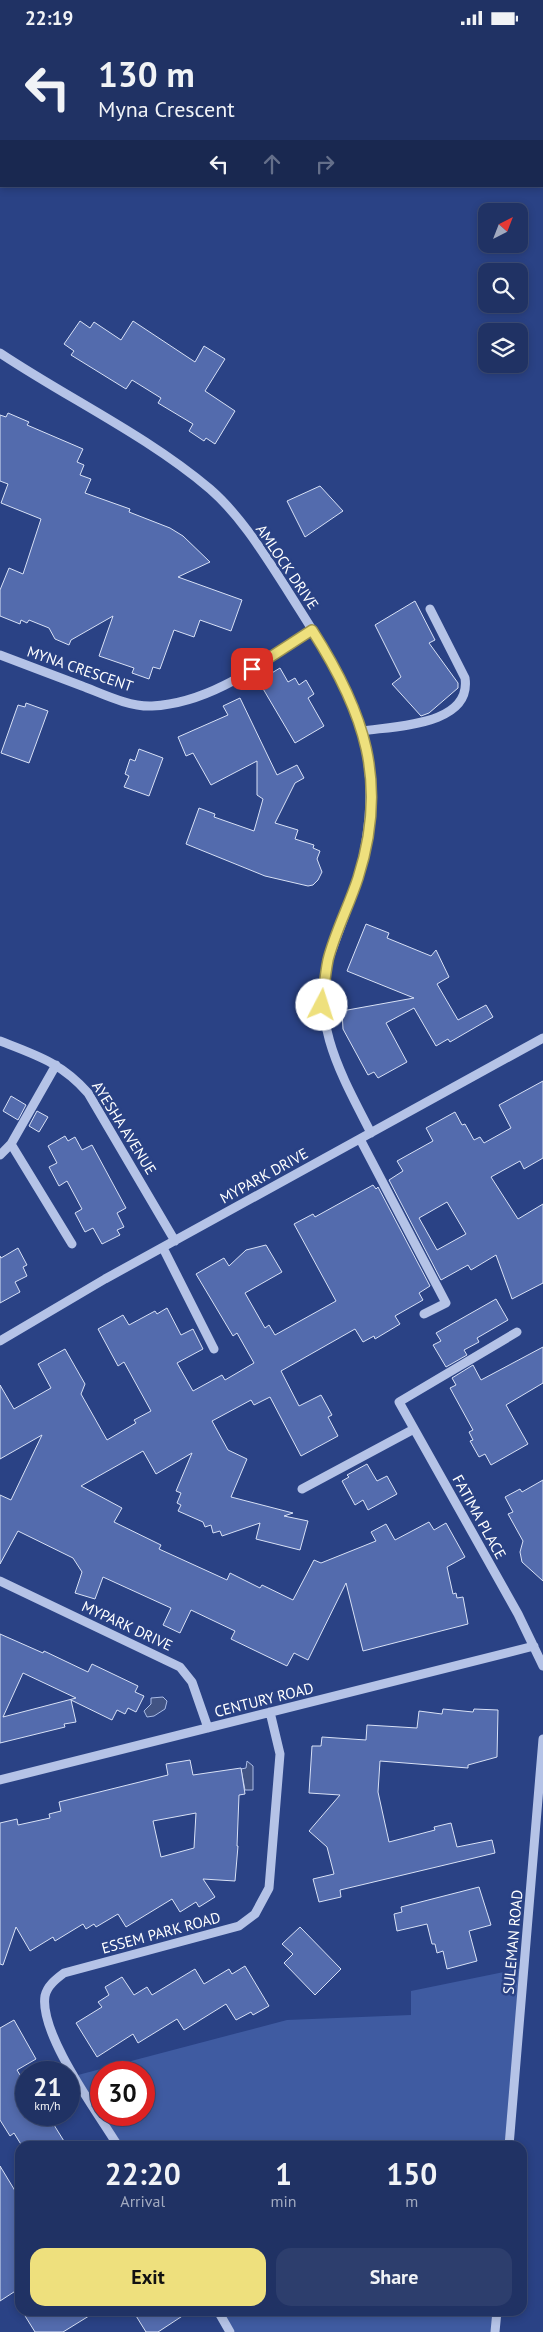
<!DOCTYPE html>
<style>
body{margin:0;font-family:"PT Sans",sans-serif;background:#2d3e6d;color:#f1f3f6;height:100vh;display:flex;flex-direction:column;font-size:19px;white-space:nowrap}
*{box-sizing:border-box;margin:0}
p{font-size:16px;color:#a2aabf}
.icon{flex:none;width:28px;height:28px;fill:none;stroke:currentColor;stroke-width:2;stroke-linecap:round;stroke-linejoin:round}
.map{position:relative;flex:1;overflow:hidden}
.side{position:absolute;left:15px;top:2106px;width:512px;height:175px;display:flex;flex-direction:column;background:#203264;border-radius:15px;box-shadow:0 2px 8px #0003,0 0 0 1px #3d4d78}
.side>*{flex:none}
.top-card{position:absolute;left:0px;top:0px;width:544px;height:152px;box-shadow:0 2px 8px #0003,0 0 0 1px #3d4d78;background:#203264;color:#f1f3f6;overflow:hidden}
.needle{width:32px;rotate:42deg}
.tools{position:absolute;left:478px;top:168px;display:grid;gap:10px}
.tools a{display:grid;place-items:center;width:50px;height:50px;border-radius:10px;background:#203264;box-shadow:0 2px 8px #0003,0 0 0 1px #3d4d78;font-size:25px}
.speed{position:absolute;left:15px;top:2026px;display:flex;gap:10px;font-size:25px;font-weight:700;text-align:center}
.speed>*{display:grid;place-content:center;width:65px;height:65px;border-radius:50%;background:#203264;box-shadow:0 2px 8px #0003,0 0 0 1px #3d4d78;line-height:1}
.speed small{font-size:12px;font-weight:400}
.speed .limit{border:8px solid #d22;background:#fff;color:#111}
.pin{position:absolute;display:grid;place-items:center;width:42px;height:42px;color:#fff;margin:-21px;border-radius:10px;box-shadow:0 2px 8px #0006}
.me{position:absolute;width:55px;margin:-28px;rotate:5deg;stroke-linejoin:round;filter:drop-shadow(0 0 4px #0008)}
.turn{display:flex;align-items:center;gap:18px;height:105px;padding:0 15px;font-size:22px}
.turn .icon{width:65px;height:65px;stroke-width:2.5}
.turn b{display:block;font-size:35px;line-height:42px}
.lanes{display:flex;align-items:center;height:48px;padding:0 15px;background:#0003;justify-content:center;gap:25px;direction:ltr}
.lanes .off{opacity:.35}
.eta{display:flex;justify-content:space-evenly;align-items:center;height:85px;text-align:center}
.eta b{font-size:30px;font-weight:600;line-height:35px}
.primary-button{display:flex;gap:10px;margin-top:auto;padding:10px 15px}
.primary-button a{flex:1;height:58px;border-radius:15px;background:#eee07d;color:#111;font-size:20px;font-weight:600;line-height:58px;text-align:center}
.primary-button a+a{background:#2d3e6d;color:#f1f3f6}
.status{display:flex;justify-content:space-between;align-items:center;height:35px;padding:0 25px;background:#203264;direction:ltr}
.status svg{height:14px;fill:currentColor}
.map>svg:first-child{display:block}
.green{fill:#3f5ba1}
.water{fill:#425484;stroke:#aabce7}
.building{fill:#536bad;stroke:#d8e1f6;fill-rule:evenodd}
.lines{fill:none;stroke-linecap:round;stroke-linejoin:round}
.minor{stroke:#b5c3e7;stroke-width:9}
.route-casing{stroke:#9b9251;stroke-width:12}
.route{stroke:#eee07d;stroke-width:9}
.labels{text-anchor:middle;stroke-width:5;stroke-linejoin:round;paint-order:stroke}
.street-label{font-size:15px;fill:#fff;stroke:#2a4285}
</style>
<div class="status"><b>22:19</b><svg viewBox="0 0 49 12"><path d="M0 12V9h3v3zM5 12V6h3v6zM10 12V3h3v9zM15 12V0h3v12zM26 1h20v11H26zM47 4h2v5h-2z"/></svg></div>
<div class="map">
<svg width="543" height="2297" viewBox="0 0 543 2297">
<rect width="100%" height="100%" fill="#2a4285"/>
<path class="green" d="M523 1933 507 2111H122L103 2080H144V2038H101V2078L78 2040 287 1985 411 1980V1956Z
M222 2276H495L493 2297H235Z"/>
<path class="water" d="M163 1662 167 1666 165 1674 154 1681 147 1682 144 1676 151 1669V1663Z
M247 1726 253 1731V1755H245L241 1734 246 1733Z"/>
<path class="building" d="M80 286 90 293 94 287 121 305 133 286 195 327 204 311 225 324 205 356 235 376 215 409 206 403 204 406 189 396 193 389 158 368 161 363 132 345 126 354 71 320 74 316 64 309Z
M8 378 29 387 27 390 83 414 77 427 84 430 80 440 91 444 85 458 130 474 129 477 170 493 183 501 210 527 178 542 242 565 231 596 200 585 194 602 174 595 160 634 153 632 149 644 132 638 134 633 99 621 113 581 71 605 69 610 55 604 49 593 29 585 27 588 21 585 20 589 0 581V555L9 533 23 539 41 484 1 468 8 449 0 446V380L6 382Z
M320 451 343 476 305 502 287 466Z
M415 566 435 605 429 608 458 648V653L429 678 421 681 392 649 401 642 375 590Z
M280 633 288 647 295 643 299 650 306 645 314 659 308 663 324 691 295 708 262 652 269 649 265 642Z
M240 663 277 740 297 730 304 743 295 748 275 788 298 795 295 804 314 810 313 813 320 816 317 824 322 837 318 845 313 850 308 851 265 841 186 809 199 773 215 779 214 782 254 796 263 764 257 760V726L211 750 193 718 186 721 178 702 228 680 223 671Z
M26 668 48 676 29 728 1 718 18 670 25 672Z
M139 714 163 723 149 761 124 752 129 741 125 739 130 724 135 726Z
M366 889 389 898 387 903 431 921 436 915 449 942 437 949 458 985 486 970 493 982 450 1007 448 1004 436 1011 414 973 386 988 407 1027 378 1043 374 1037 368 1040 343 994 342 976 414 963 347 936Z
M543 1046V1123L524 1134 520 1126 491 1142 518 1184 543 1169V1248L512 1264 496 1220 471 1235 468 1230 441 1245 389 1145 403 1136 397 1126 433 1106 426 1093 455 1077 462 1090 465 1089 474 1105 480 1102 484 1108 511 1093 499 1070ZM447 1167 466 1199 437 1215 419 1183Z
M11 1061 26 1070 18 1085 3 1076Z
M37 1076 48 1082 39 1097 29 1091Z
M65 1101 68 1106 75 1102 82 1115 92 1110 126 1173 117 1178 124 1192 117 1195 120 1200 102 1209 93 1193 85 1197 75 1178 82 1174 67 1146 59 1151 49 1132 57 1128 48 1111Z
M373 1150 376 1154 378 1152 430 1251 419 1258 423 1265 395 1281 400 1289 375 1304 374 1301 363 1307 355 1294 281 1336 299 1371 321 1360 332 1380 328 1382 338 1401 301 1421 270 1362 254 1370 251 1365 212 1386 228 1415 247 1424 231 1462 293 1478 284 1481 308 1486 300 1515 256 1504 260 1488 222 1501 220 1496 213 1498 211 1490 205 1492 203 1487 178 1476 181 1470 177 1468 181 1458 176 1456 192 1418 156 1439 143 1416 81 1451 122 1473 114 1487 161 1510 159 1514 227 1545 230 1538 260 1553 262 1550 293 1565 314 1525 321 1528 376 1506 371 1497 386 1489 395 1505 429 1487 434 1495 446 1488 465 1522 447 1532 453 1559 456 1558 457 1563 463 1562 468 1589 363 1616 346 1548 308 1625 294 1618 287 1631 231 1604 235 1596 191 1575 180 1598 163 1590 171 1573 103 1542 95 1564 75 1558 82 1537 73 1523 18 1496 0 1529V1460L11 1465 42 1400 0 1424V1350L14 1374 51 1353 38 1329 65 1314 85 1349 81 1359 107 1405 136 1388 134 1385 151 1376 124 1327 118 1331 98 1294 123 1280 129 1290 155 1276 157 1279 167 1273 181 1300 193 1294 203 1314 177 1328 193 1356 222 1340 225 1345 254 1328 237 1298 233 1301 196 1239 224 1223 229 1231 246 1215 266 1210 282 1237 245 1258 265 1293 269 1290 275 1300 336 1266 294 1189 313 1179 315 1182Z
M18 1213 27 1230 23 1232 27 1241 15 1247 20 1257 0 1268V1221L1 1223Z
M496 1264 508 1285 477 1303 479 1307 464 1315 467 1320 446 1332 433 1310 441 1306 436 1298Z
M543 1312V1348L506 1370 528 1409 491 1430 485 1419 479 1422 470 1406 473 1405 469 1397 473 1395 450 1353 456 1350 452 1343 473 1330 481 1345Z
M367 1429 377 1446 387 1441 397 1459 368 1475 363 1465 355 1470 342 1446 349 1442 347 1440Z
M543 1445V1546L522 1527 520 1517 523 1506 508 1479 513 1477 505 1462 520 1454 522 1457Z
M0 1599 43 1618 44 1616 88 1637 92 1629 138 1651 135 1657 144 1661 136 1677 128 1673 125 1679 117 1675 112 1685 71 1665 76 1687 64 1689 65 1692 0 1708ZM23 1638 76 1663 3 1682Z
M443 1674 473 1677 474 1674 498 1675 497 1722 468 1730V1733L380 1726 378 1757 389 1807 435 1795 434 1792 451 1788 457 1812 492 1805 495 1818 340 1855 341 1862 319 1867 313 1844 334 1839 327 1812 309 1796 340 1760 309 1758 312 1711H321L322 1702 366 1705 367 1690 417 1693 419 1676 442 1679Z
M190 1725 193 1740 241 1733 245 1759 239 1760 237 1811H238L235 1846 203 1844 215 1862 199 1872 196 1867 180 1877 172 1864 126 1892 118 1879 96 1892 94 1889 86 1894 83 1889 55 1906 53 1902 30 1916 16 1892 3 1930 0 1929V1788L17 1784 18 1790 50 1783 49 1779 61 1776 59 1767 168 1740 166 1729ZM196 1778 194 1813 161 1822 153 1786Z
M479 1852 491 1890 469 1896 477 1926 447 1934 443 1916 437 1918 435 1909H432L427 1889 397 1896 394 1879 402 1877 401 1872Z
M300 1892 341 1934 315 1960 284 1928 293 1919 282 1909Z
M245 1931 269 1971 253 1980 251 1977 236 1985 226 1969 184 1995 177 1984 138 2008 133 1999 97 2022 76 1988 102 1972 98 1967 109 1960 105 1952 122 1942 134 1960 147 1952 152 1960 195 1934 204 1949 229 1934 232 1939Z
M14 1985 36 2024 17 2035 26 2050V2080H45L52 2091 54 2090 67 2111H22L14 2098 10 2101 0 2085V1993Z
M0 2131 20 2164V2253L0 2266Z
M22 2276H97L63 2297H35Z
M133 2276H190L158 2297H146Z"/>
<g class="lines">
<path class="minor" d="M0 318C69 364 146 400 210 454 241 481 264 519 286 553 341 641 384 697 366 806 360 846 343 883 330 921 308 985 343 1043 371 1098
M0 620C27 630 55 641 82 651 103 659 129 672 152 671 213 668 263 627 312 595
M362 696C393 691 472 691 465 643L430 574
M0 1006C36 1020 62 1028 88 1058L175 1206
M360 1104 446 1268 424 1279
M11 1109 72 1209
M0 1120 11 1109 56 1030
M163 1213 214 1314
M517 1297 399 1367 518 1579 543 1631
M0 1306 105 1244 543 1003
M302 1454 414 1394
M0 1546 180 1632 192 1647 208 1693
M0 1745 534 1611
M118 2111C98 2078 39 1999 45 1961 47 1951 56 1944 64 1938L239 1891 255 1879 269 1853 280 1719 270 1677
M509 2111 543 1704
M218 2276 230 2297
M495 2297 497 2276"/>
</g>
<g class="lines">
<defs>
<path id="route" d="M252 634 312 595C364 676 389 747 358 843 349 871 335 897 328 925 325 940 324 955 322 970"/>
</defs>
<use href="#route" class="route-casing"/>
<use href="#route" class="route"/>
</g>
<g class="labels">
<g class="street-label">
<text transform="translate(287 532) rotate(56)" y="5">AMLOCK DRIVE</text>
<text transform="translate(80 634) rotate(19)" y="5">MYNA CRESCENT</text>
<text transform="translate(124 1093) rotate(58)" y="5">AYESHA AVENUE</text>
<text transform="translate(264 1141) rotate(-29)" y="5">MYPARK DRIVE</text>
<text transform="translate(479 1482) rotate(61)" y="5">FATIMA PLACE</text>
<text transform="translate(127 1591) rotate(25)" y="5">MYPARK DRIVE</text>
<text transform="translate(264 1665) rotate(-14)" y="5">CENTURY ROAD</text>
<text transform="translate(161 1898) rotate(-15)" y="5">ESSEM PARK ROAD</text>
<text transform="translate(513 1907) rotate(-85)" y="5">SULEMAN ROAD</text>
</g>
</g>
</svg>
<div class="tools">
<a><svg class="needle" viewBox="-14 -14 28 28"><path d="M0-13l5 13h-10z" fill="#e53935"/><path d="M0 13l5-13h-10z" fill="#a2aabf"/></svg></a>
<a><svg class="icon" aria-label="search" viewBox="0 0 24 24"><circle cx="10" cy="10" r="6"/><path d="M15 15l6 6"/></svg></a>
<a><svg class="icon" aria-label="layers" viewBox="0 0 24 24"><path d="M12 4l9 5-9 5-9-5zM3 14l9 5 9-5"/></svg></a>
</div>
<div class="speed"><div>21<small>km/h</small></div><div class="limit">30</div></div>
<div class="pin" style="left:252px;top:634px;background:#d93025"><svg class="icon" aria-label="arrive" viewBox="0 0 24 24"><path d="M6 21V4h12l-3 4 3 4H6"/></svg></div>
<svg class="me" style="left:322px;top:970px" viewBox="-20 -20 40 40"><circle r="19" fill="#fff"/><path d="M0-13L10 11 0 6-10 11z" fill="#eee07d"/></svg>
<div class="top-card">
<div class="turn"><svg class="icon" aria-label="left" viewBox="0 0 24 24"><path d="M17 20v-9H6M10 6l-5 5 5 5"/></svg><div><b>130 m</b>Myna Crescent</div></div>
<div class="lanes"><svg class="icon" aria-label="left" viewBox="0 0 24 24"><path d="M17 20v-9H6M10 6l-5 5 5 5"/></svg><svg class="icon off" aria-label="ahead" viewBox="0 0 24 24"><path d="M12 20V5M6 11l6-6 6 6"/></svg><svg class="icon off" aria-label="right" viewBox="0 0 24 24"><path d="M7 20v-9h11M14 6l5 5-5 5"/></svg></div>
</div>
<section class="side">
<div class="eta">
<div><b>22:20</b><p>Arrival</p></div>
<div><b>1</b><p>min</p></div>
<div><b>150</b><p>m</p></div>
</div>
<div class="primary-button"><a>Exit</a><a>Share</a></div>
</section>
</div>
